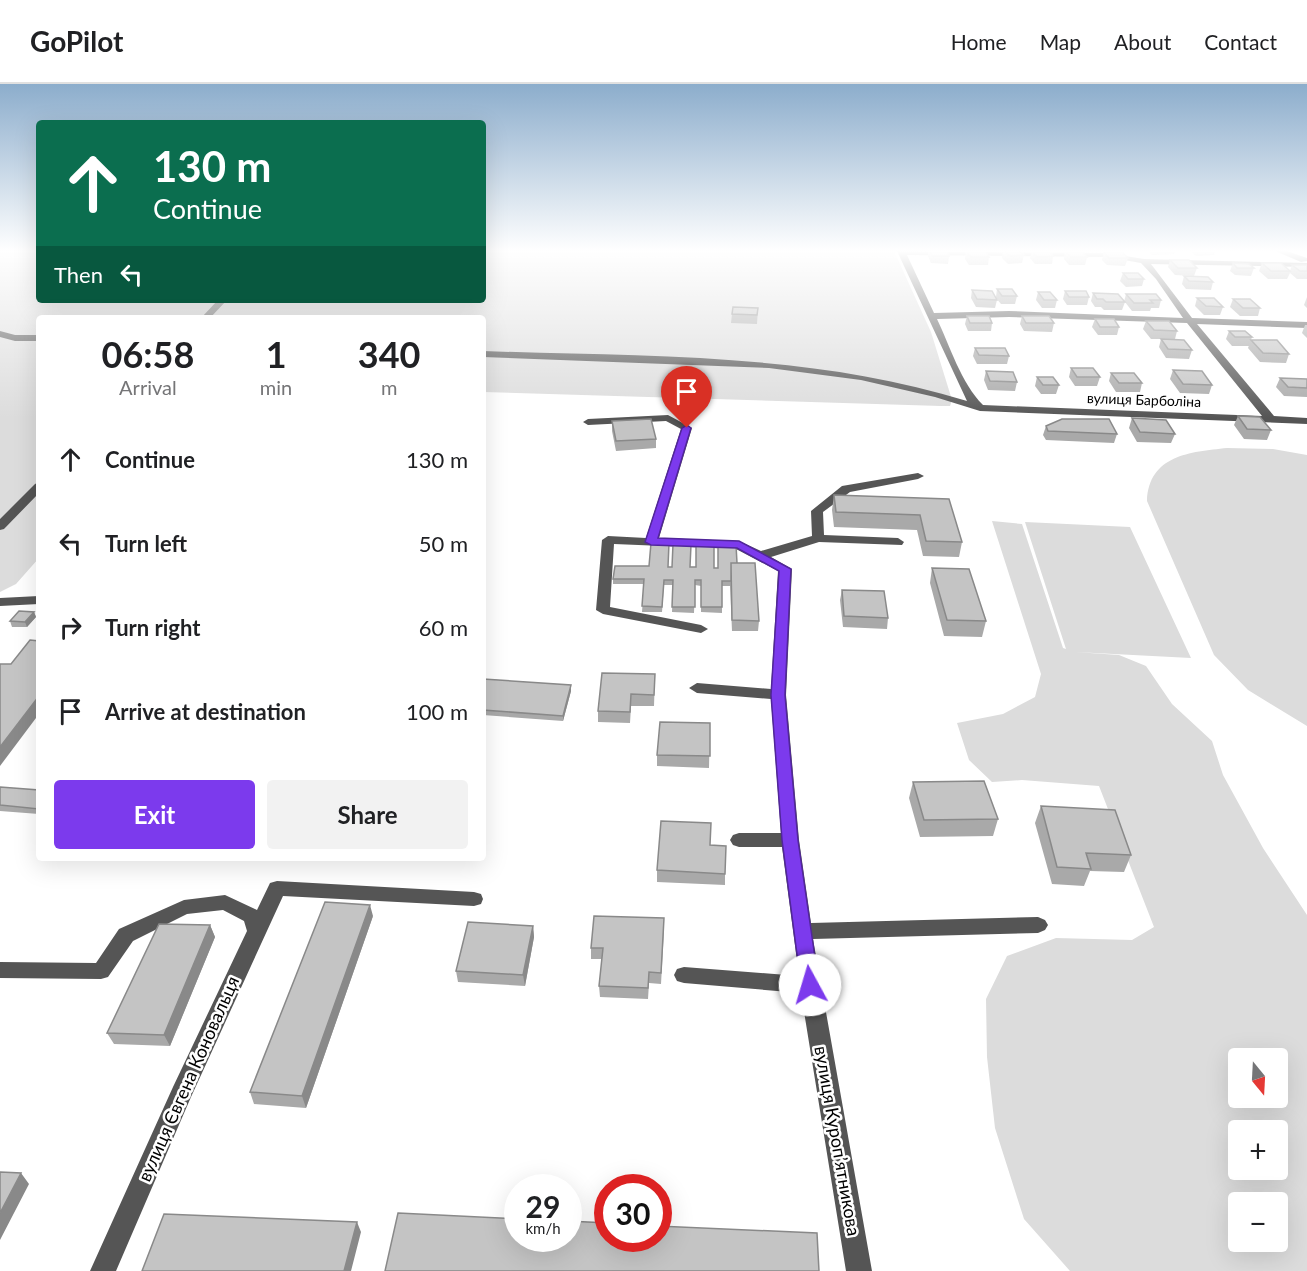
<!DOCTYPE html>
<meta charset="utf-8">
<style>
body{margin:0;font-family:Lato,sans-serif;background:#f2f2f2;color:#202124;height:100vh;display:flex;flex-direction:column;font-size:22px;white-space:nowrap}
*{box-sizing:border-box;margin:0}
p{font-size:20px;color:#757577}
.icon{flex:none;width:33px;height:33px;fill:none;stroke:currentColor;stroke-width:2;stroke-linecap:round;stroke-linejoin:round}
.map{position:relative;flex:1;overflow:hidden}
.drawer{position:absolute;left:36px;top:231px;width:450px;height:546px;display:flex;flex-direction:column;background:#fff;border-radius:6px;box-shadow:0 6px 24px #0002}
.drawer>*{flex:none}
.banner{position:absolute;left:36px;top:36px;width:450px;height:183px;border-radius:6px;box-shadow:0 6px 24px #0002;background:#0b6e4f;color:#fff;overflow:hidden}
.needle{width:39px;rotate:162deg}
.tools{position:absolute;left:1228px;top:964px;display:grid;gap:12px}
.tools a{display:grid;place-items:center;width:60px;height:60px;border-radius:6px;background:#fff;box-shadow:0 6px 24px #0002;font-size:30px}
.speed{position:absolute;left:504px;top:1090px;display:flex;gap:12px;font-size:30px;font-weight:700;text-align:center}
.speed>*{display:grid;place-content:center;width:78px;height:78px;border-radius:50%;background:#fff;box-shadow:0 6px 24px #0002;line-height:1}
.speed small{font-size:15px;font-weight:400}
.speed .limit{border:9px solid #d22;background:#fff;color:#111}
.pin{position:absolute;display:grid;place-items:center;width:51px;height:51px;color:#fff;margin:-62px -26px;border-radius:50% 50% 50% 0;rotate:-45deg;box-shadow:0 0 6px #0007}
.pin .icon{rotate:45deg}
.me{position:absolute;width:66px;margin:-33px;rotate:354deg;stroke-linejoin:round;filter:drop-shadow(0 0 4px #0008)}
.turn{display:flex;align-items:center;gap:21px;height:126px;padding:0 18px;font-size:27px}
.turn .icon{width:78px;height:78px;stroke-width:2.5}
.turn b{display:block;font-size:42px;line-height:51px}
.then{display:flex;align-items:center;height:57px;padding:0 18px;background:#0003;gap:12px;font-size:22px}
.eta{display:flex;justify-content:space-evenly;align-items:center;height:102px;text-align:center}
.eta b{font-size:36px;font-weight:700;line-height:42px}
.button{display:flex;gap:12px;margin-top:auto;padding:12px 18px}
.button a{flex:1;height:69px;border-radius:6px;background:#7c3aed;color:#fff;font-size:24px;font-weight:700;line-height:69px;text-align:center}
.button a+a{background:#f2f2f2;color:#202124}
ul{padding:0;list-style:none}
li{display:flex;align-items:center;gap:18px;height:84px;padding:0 18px}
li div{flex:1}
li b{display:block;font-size:22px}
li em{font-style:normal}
header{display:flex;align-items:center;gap:36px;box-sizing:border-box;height:84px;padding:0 30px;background:#fff;border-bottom:2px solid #e0e0e0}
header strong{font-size:28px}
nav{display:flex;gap:33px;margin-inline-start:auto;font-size:21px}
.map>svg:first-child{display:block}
.green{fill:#dcdcdc;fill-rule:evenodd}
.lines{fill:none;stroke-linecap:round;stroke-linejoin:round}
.minor{fill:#555;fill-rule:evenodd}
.wall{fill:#a9a9a9}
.shaded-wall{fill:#898989}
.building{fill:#c4c4c4;stroke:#898989;stroke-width:1.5}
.route{fill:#7c3aed;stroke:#51269a;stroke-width:1.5}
.labels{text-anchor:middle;stroke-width:5;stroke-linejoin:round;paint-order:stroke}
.far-street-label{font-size:14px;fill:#000;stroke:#fff}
.near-street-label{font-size:18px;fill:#000;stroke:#fff}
</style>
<header>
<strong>GoPilot</strong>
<nav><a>Home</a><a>Map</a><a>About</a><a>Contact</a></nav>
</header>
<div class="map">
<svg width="1307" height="1187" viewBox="0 0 1307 1187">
<rect width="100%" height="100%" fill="#fff"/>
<path class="green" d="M0 167H39V216H483V167H894L931 248 952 316 950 322H941L483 308V234H39V474L16 500 0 508Z
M1227 364 1273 365 1307 371V642L1248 606 1214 571 1147 417C1149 371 1190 368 1227 364Z
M992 437 1022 440 1063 564 1066 565 1025 438 1130 443 1191 574 1075 568 1119 571 1146 582 1172 620 1212 657 1223 691 1263 764 1307 831V1187H1070L1024 1135 995 1044 987 973 986 915 1007 872 1056 854 1132 856 1154 843 1099 702 1022 696 992 698 969 676 957 639 1003 630 1035 613 1041 590ZM1239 975H1278V1014H1239ZM1239 1047H1278V1086H1239ZM1239 1119H1278V1158H1239Z"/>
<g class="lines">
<path class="minor" d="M897 167 1107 169 1144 175 1307 179V183L1151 180 1192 234 1307 238V244L1197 240 1274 332 1307 334V340L980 327 935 313 861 296 769 284 483 273V267C645 273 810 268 967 317ZM907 171 1107 173 1141 179 1156 195 1183 234 1009 227 934 229ZM1009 233 1187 239 1262 332 983 321C961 299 950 262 937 235Z
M1275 167H1287L1307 174V177L1301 178Z
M218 216H227L210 234H201Z
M0 247 15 251H39V257H15L0 253Z
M668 331 692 344 659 454 739 457 761 467 812 452 811 427 842 402 918 389 924 392 918 395 850 408 823 428 824 451 898 454 904 458 902 461 819 458 771 473 792 485 786 611 799 756 811 839 1038 833 1045 836 1048 841 1045 846 1038 849 813 855 872 1187H846L801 909 684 899 677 897 674 891 677 885 684 883 799 892 782 763H739L733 761 730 756 733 751 739 749H781L771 615 697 609 689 604 697 599 771 605 778 487 736 465 614 460 610 523 701 541 708 545 701 549 603 530 596 526 602 456 608 452 646 454 681 345 666 337 588 341 583 338 588 335Z
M39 398V409L4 445 0 446V435L35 400Z
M39 512V520L0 522V514Z
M277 797 474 808 481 810 483 815 481 820 474 822 283 812 191 1013 116 1187H90L173 1003 247 847 244 837 223 826 187 830 133 857 108 893 101 895 0 894V878L96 879 119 845 184 816 225 811 257 826 270 799Z"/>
</g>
<path class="wall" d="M928 167H947L949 172 948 180 931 179 928 172Z
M966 167 989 173 988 181H969L965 175Z
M1003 167H1019L1024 171 1022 179 1008 180 1002 174Z
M1021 167H1049L1053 172 1052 180H1035L1030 174 1032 167Z
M1065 167 1087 173 1085 181H1069L1064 175Z
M1148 167H1175L1174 170 1152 171Z
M1190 167H1215L1214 171 1196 172Z
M1104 168 1128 174 1125 182 1107 181 1102 176Z
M1170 176 1197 184 1194 192 1175 191 1168 183Z
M1233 179 1254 184 1251 192 1235 191 1230 187Z
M1262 179 1290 187 1292 181H1307V195H1297L1290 189 1287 195H1268L1259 187Z
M1123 189 1144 195 1142 202 1126 203 1120 197Z
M1184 192 1213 198 1211 206 1186 205 1182 200Z
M997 205 1017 212 1015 220H1001L996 214 997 216 995 224 976 223 971 214 972 206 996 213Z
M1065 207 1089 213 1087 221H1067L1063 215Z
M1038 208 1057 216 1055 224H1042L1036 216Z
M1093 209 1124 218 1126 210 1161 216 1159 224H1151L1150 227H1132L1125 218 1122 226H1104L1101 223H1095L1091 217Z
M1307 213V224L1304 221Z
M1197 214 1223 223 1220 231H1204L1195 222Z
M1233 215 1260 224 1258 232H1240L1230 223Z
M758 224 757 240 731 239 732 230Z
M967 232 992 239 991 247H968L965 240Z
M1022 232 1054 239 1052 248 1024 247 1020 240Z
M1095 235 1119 243 1117 251H1098L1092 243Z
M1146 237 1177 247 1175 255 1192 266 1189 275 1166 274 1159 263 1161 255H1151L1143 245Z
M1305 241H1307V254L1302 249Z
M1229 247 1252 253 1249 262H1232L1226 255Z
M1251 256 1289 270 1286 279 1260 278 1248 264Z
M975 264 1009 272 1007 280H977L973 272Z
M1071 284 1100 293 1097 302H1075L1069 293Z
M1173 286 1212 301 1209 310 1180 309 1170 295Z
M986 287 1017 298 1015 307 988 306 984 296Z
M1111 289 1142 299 1140 308H1116L1109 297Z
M1037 293 1059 301 1056 310H1041L1035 302Z
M1280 294 1307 295V313L1284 312 1276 303Z
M1238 332 1271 346 1267 356 1244 355 1234 341Z
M1132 334 1175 350 1171 359 1137 358 1129 344Z
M612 337 656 355V364L616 367 612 347Z
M1046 342 1117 350 1114 359 1046 356 1043 351Z
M834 411 949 415 962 458 959 473 923 472 917 446 834 443 832 426Z
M737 479 759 537 758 547H732L730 501V502H722V529L701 528V502L695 501 694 529 672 528 673 501H664L662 528H642L644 500H613V495L668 483 718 484Z
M932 484 986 537 982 553 944 552 930 499Z
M842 506 888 534 887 545 843 543 840 516Z
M34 528 36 533 27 543H12L10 537Z
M655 590 654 622H631L630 639 598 638V627Z
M483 595 571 601V607L563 637 483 631Z
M710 639 709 684 657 682V671Z
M913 698 998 735 993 752 920 753 909 714Z
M0 703 39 706V730L0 727Z
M1041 722 1131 771 1124 788 1090 787 1084 802 1052 800 1035 739Z
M710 761 725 790V801L657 798V786Z
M373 832 306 1024 254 1020 250 1008Z
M210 841 215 853 170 962 114 960 107 949Z
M533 842 534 853 525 902 458 898 456 887Z
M664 846 661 900 649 899 648 915 600 913 599 902 602 875H591V864Z"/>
<path class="shaded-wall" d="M34 528 36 533 27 543 25 538Z
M571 601V607L563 637V632Z
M39 612V630L0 682V663Z
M370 821 373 832 306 1024 302 1012Z
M210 841 215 853 170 962 164 951Z
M533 842 534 853 525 902 523 891Z
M21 1089 29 1100 0 1156V1129Z
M357 1138 361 1148 351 1187H344Z"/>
<path class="building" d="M930 167H947L949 172H932Z
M966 167H985L989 173H971Z
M1004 167H1019L1024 171 1010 172Z
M1032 167H1049L1053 172 1037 173Z
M1065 167H1081L1087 173H1071Z
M1104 168H1122L1128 174H1109Z
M1170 176H1189L1197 184H1178Z
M1233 179 1249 180 1254 184H1237Z
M1262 179H1281L1290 187H1271Z
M1292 181H1307V187H1300Z
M1123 189H1138L1144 195H1128Z
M1184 192 1208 193 1213 198 1189 197Z
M997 205H1012L1017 212H1002Z
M972 206 992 207 997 216 977 215Z
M1065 207H1086L1089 213H1069Z
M1038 208H1050L1057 216H1044Z
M1093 209 1118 210 1125 218H1106L1103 215H1097Z
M1126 210H1156L1161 216H1150L1153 219H1134Z
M1197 214H1214L1223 223 1206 222Z
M1233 215H1250L1260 224H1243Z
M733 223 758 224 757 231 732 230Z
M967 232H989L992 239H970Z
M1022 232H1049L1054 239H1026Z
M1095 235H1114L1119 243H1100Z
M1146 237H1169L1177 247 1154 246Z
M1229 247H1245L1252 253H1235Z
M1161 255 1184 256 1192 266 1168 265Z
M1251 256H1277L1289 270 1263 269Z
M975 264H1005L1009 272 979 271Z
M1071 284H1093L1100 293H1077Z
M1173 286 1202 287 1212 301 1183 300Z
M986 287 1013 288 1017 298 990 297Z
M1111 289H1134L1142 299H1119Z
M1037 293H1053L1059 301H1043Z
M1280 294 1307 295V304L1288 303Z
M1238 332 1260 333 1271 346 1247 345Z
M1132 334 1166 336 1175 350 1140 348Z
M651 335 656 355 616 357 612 337Z
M1062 335H1109L1117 350 1048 347 1046 342Z
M834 411 949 415 962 458 926 457 920 431 836 428Z
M651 459H669L668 483H672L673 460 691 461 690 483H696V461H714V484H718V460L736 461 737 479H731V497H722V523H701V496H695V523H672L673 496H664L662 523 642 522 644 495H613L615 482H649Z
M731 479H755L759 537 732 536Z
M932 484 969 485 986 537 947 536Z
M842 506 884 507 888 534 844 532Z
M19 527 34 528 25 538 10 537Z
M30 556 39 557V612L0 663V580H11Z
M602 589 655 590 654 611 631 610 630 628 598 627Z
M483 595 571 601 563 632 483 626Z
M660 638 710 639V672L657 671Z
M984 697 998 735 924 736 913 698Z
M0 703 39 706V725L0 721Z
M1041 722 1115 726 1131 771 1086 769 1091 785 1057 783Z
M661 737 711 739 710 761 726 762 725 790 657 786Z
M325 818 370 821 302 1012 250 1008Z
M594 832 664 834 661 889 649 888 648 904 599 902 603 864H591Z
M468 838 533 842 523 891 456 887Z
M159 840 210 841 164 951 107 949Z
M0 1088 21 1089 0 1129Z
M398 1129 518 1135V1155H568V1137L608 1139V1155H658V1142L817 1149 819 1187H385Z
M164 1130 357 1138 344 1187H142Z"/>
<linearGradient id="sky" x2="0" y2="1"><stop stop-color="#8cadcc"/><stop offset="0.5" stop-color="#fff"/><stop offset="1" stop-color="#fff" stop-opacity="0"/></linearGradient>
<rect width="1307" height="334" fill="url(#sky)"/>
<path class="route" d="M687 341 691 344 658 454 739 457 791 485 785 611 798 756 819 901 817 906 810 909 804 906 801 901 782 756 771 611 779 487 737 464 651 461 645 458 682 344Z"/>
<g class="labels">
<g class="far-street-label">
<text transform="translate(1144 316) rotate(2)" y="5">вулиця Барболіна</text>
</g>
<g class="near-street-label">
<text transform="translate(189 995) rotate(-66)" y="6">вулиця Євгена Коновальця</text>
<text transform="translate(837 1057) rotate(80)" y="6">вулиця Куропʼятникова</text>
</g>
</g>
</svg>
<div class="tools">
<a><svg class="needle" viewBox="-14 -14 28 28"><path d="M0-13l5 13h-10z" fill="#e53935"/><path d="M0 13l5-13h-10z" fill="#757577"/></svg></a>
<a>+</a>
<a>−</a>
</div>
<div class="speed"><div>29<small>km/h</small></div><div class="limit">30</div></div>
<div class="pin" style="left:687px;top:344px;background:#d93025"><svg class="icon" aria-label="arrive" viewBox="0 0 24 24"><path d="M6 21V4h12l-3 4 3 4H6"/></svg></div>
<svg class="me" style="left:810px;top:901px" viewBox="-20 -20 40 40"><circle r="19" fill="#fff"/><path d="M0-13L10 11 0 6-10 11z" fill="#7c3aed"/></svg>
<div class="banner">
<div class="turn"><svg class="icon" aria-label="ahead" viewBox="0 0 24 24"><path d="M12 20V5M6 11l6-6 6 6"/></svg><div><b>130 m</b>Continue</div></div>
<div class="then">Then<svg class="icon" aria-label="left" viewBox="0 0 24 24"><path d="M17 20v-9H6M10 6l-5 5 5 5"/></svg></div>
</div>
<section class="drawer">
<div class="eta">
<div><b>06:58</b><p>Arrival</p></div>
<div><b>1</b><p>min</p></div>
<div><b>340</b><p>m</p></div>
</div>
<ul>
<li><svg class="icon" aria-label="ahead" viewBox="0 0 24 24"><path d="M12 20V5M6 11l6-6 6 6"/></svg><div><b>Continue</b></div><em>130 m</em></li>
<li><svg class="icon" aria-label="left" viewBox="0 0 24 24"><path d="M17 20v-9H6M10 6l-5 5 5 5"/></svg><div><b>Turn left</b></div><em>50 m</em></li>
<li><svg class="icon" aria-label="right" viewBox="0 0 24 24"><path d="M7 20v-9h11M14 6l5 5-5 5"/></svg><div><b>Turn right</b></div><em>60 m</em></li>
<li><svg class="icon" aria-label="arrive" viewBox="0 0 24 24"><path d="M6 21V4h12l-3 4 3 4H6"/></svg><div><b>Arrive at destination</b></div><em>100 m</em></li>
</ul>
<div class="button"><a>Exit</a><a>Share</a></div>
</section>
</div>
